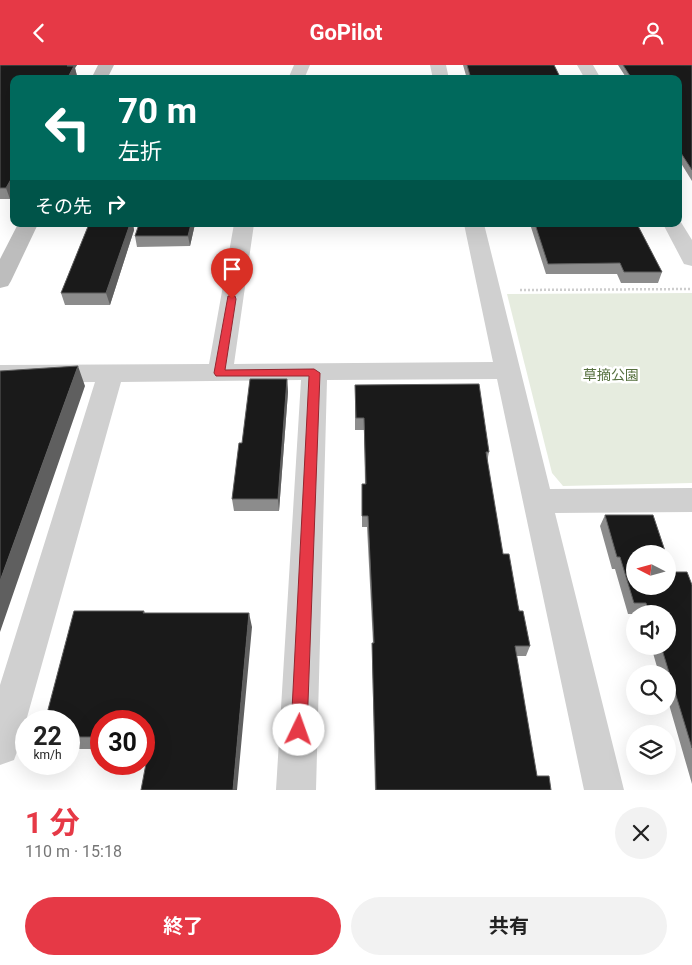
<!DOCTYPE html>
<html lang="ja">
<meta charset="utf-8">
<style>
body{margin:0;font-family:Roboto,"Noto Sans JP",sans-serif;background:#f2f2f2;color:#222;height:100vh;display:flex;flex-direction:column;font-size:19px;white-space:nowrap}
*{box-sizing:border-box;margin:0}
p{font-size:16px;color:#767676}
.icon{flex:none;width:28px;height:28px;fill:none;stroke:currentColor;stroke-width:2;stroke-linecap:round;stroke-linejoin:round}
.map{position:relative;height:725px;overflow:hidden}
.side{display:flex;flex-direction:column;background:#fff;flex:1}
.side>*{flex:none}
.guide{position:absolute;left:10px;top:10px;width:672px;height:152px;border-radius:10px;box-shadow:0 5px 20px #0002;background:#00695c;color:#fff;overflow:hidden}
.needle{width:32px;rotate:276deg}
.controls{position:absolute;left:626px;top:480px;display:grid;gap:10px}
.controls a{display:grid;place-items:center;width:50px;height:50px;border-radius:50%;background:#fff;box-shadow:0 5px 20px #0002;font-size:25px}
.speed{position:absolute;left:15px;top:645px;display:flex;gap:10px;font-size:25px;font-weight:700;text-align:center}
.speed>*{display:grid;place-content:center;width:65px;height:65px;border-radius:50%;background:#fff;box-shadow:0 5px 20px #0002;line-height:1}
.speed small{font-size:12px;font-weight:400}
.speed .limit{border:8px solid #d22;background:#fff;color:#111}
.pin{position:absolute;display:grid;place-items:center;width:42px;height:42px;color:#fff;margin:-51px -21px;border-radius:50% 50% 50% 0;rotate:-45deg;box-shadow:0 0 5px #0007}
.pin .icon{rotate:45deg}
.me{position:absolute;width:55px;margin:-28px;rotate:3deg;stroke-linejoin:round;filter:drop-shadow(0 0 4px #0008)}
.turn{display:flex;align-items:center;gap:18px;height:105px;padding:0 25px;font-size:22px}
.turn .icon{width:65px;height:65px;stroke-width:2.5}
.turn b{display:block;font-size:35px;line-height:42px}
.then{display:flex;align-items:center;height:48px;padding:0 25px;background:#0003;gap:10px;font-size:19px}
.round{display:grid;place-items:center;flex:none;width:52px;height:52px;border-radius:26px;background:#f2f2f2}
.overview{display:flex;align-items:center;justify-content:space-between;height:85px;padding:0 25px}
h1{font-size:30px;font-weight:700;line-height:38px;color:#e63946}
.action{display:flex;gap:10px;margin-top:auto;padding:10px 25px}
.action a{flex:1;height:58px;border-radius:30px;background:#e63946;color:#fff;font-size:20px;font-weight:700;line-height:58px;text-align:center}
.action a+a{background:#f2f2f2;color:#222}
header{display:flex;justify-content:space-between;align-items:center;height:65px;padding:0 25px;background:#e63946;color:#fff;font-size:22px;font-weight:700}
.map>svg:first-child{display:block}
.green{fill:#e6ecdf}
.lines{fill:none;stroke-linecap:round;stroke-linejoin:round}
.path{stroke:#cdcdcd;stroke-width:2.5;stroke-dasharray:2 2;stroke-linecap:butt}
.minor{fill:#d0d0d0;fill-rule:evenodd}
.secondary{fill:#bdbdbd;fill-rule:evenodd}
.wall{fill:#8c8c8c}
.shaded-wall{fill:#5f5f5f}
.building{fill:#1a1a1a;stroke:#5f5f5f}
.route{fill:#e63946;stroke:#96252e}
.labels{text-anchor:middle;stroke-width:5;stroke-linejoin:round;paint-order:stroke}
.park-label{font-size:14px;fill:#56703f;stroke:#fff}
</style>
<header><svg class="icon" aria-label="back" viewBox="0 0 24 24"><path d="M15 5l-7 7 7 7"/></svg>GoPilot<svg class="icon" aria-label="person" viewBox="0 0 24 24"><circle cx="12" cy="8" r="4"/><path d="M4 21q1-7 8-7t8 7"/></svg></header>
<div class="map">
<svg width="692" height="725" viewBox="0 0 692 725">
<rect width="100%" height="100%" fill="#fff"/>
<path class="green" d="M692 228V418L563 421 552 408 507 229Z"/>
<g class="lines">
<path class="path" d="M520 225 692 224"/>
<path class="minor" d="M294 0H310L304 14H288Z
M430 0H446L449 14H433Z
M577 0H593L601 14H585Z
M679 154 692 175V201L684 199 663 159H679Z
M234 159H254L234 299 493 297 464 159H484L550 424 692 423V447L555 448 624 725H584L497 314 327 315 316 725H276L301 315 121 317 19 681 14 695 0 700V620L95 317 0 318V300L209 299Z"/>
<path class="secondary" d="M98 0H114L107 14H91Z
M18 159H38L11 216 8 221 0 223V194Z"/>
</g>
<path class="wall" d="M0 0H77L75 3 77 11 14 14V127L10 134H0Z
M463 0H554L561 14H467Z
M618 0H692V116L679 95V14H627Z
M89 159H133L134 165 110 240H65L61 228Z
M195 159 190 181 137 182 135 171Z
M530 159H637L662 207 658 218H621L617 209H546Z
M287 314 288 327 279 446H234L232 434 242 378Z
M355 320 489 387 487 397 503 489 530 581 526 591H516L537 711 551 725H375L372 589V578H373L367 462H362V419H365L364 365H355Z
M605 450 673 507 692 520V719L668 636V609H659L651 581H668V549H628L615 504H612L600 461Z
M144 546 145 548 252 562 148 684H144V656H101V684H69V656Z"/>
<path class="shaded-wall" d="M68 0H77L75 3 77 11 75 14H67V1Z
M14 109V127L10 134 6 123Z
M130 159H133L134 165 110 240 106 228Z
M191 159H195L190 181 188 171Z
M78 301 85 321 0 567V516Z
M287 314 288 327 279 446 278 434Z
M249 548 252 562 237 725H233Z"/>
<path class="building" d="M0 0H68L67 1H74L67 14H14V109L6 123H0Z
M467 0H554L561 14H471Z
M623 0H692V105L679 85V14H632Z
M89 159H130L106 228H61Z
M139 159H191L188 171H135Z
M535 159H637L662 207H624L620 198 548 199Z
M78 301 0 516V306Z
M250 314H287L278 434H232L239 378H242Z
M479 319 489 387H486L503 489H509L519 546H523L530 581H515L537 711H549L551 725H376L372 578H374L368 451H362V419H366L364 353H356L355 320Z
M605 450H653L666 489H635V521H668V492L673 507H687L692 520V683L661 581H668V549H649L646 538H634L620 492H617Z
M74 546H144L143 548H249L233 725H141L151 672H144V656H101V672H69V656H45Z"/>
<path class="route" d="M228 231H235L236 234 225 305 314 304 320 308 307 665 304 671 299 673 293 671 291 665 309 311H216L214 308Z"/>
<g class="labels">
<g class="park-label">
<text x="611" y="315">草摘公園</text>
</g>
</g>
</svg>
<div class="controls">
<a><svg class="needle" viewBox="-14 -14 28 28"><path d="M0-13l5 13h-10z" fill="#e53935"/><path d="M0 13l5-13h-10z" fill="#767676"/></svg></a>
<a><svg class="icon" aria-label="sound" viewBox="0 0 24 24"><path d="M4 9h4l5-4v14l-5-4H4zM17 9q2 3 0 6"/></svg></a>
<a><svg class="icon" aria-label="search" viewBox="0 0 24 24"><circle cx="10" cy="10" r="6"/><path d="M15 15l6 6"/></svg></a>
<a><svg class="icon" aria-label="layers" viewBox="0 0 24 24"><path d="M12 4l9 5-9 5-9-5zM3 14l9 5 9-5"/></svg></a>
</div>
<div class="speed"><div>22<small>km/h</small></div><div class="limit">30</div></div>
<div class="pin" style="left:232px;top:234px;background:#d93025"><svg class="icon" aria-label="arrive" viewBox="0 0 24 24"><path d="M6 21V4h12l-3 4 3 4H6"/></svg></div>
<svg class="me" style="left:299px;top:665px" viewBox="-20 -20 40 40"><circle r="19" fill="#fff"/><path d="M0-13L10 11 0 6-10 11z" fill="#e63946"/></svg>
<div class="guide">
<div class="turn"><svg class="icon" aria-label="left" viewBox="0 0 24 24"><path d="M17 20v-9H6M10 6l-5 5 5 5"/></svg><div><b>70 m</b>左折</div></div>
<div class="then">その先<svg class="icon" aria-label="right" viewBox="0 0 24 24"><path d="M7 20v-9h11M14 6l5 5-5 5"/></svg></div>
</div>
</div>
<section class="side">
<div class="overview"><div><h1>1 分</h1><p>110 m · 15:18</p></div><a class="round"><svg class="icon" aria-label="close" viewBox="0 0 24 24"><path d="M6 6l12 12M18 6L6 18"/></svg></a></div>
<div class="action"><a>終了</a><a>共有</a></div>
</section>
